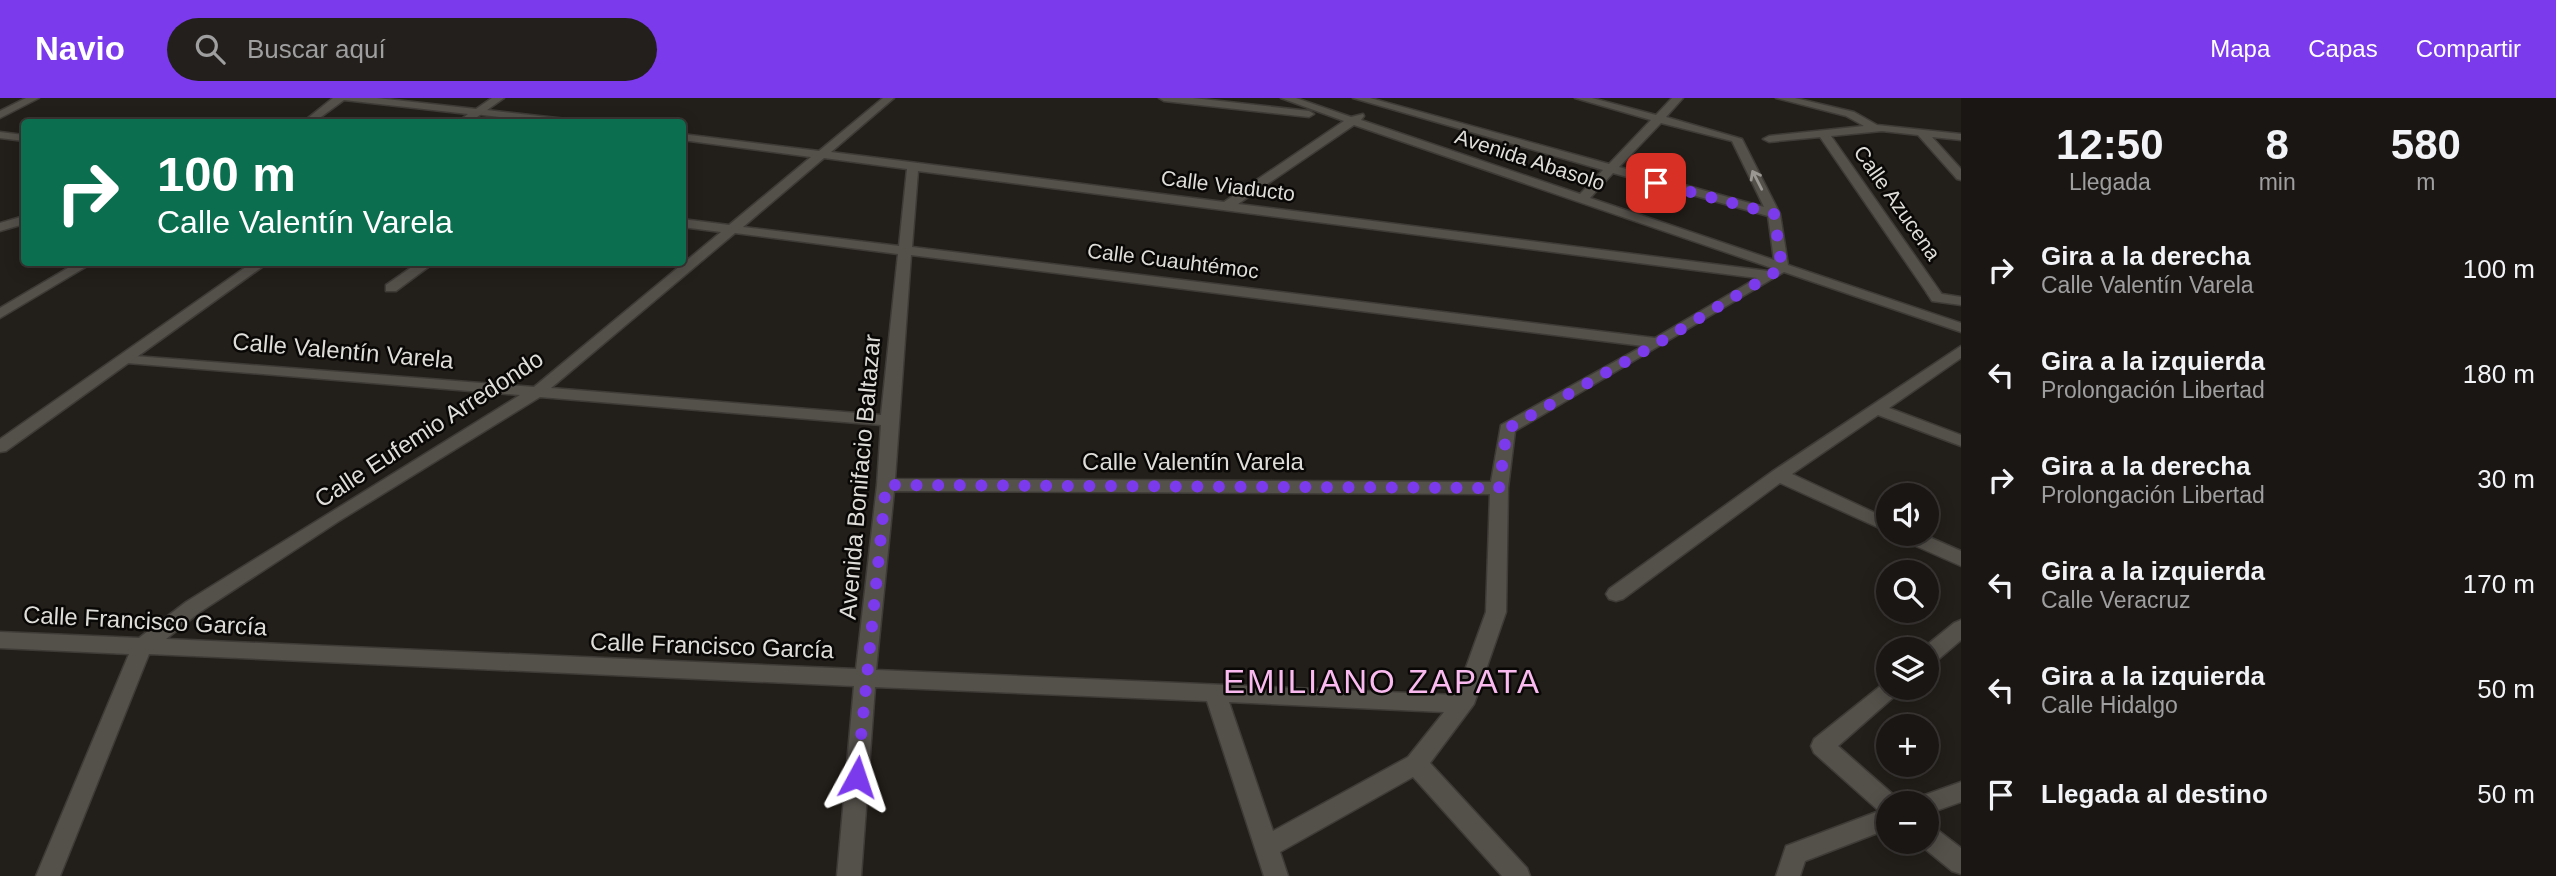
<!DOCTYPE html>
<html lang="es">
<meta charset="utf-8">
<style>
body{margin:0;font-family:Arial,sans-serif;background:#231f1c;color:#f1f3f6;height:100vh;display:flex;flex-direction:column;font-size:26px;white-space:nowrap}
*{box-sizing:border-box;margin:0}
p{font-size:23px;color:#9f9fa0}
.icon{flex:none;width:38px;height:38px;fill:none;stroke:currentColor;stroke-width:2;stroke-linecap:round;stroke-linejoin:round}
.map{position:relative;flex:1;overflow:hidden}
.details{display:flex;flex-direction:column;background:#1a1613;width:595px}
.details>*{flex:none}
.banner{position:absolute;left:21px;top:21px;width:665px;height:147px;border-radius:7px;box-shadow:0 4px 18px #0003,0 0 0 2px #383533;background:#0b6e4f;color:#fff;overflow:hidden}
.tools{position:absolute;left:1876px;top:385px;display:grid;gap:14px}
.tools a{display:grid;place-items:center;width:63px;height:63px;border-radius:50%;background:#1a1613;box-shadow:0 4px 18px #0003,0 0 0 2px #383533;font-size:35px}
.pin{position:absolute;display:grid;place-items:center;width:60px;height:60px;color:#fff;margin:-30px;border-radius:14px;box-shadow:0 4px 10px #0006}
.me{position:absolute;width:77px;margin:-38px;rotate:5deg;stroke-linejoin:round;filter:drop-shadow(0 0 5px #0008)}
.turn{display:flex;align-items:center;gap:24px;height:147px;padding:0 21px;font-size:32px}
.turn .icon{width:91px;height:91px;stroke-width:2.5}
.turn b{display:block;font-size:49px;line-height:60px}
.eta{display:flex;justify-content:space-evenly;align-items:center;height:119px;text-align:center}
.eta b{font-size:42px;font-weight:800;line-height:49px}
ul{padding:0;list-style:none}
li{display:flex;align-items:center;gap:21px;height:105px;padding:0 21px}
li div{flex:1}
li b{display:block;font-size:26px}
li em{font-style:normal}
header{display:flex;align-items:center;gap:42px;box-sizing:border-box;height:98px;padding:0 35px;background:#7c3aed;color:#fff}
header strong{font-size:33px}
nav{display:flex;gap:38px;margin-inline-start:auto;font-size:24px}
.search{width:490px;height:63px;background:#231f1c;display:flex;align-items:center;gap:18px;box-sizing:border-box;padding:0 24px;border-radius:38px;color:#9f9fa0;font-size:26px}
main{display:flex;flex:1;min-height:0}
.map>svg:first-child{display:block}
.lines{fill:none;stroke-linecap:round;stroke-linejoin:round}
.street-casing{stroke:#3e3b37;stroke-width:3}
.secondary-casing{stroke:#3e3b37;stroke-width:3}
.street{fill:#54504a;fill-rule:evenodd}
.secondary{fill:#54504a;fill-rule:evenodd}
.oneway{stroke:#9a9692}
.route{stroke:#7c3aed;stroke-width:12;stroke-dasharray:0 21.6}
.labels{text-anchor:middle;stroke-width:5;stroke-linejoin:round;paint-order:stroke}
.far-street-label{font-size:21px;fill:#dfddd9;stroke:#0a0806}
.street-label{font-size:24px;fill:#dfddd9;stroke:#0a0806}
.near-quarter-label{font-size:33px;letter-spacing:2px;fill:#fabaf0;stroke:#0a0806}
</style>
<header>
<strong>Navio</strong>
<div class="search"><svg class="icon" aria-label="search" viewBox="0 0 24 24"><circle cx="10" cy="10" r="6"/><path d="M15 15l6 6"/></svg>Buscar aquí</div>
<nav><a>Mapa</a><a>Capas</a><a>Compartir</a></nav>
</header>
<main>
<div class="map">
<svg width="1961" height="778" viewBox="0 0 1961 778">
<rect width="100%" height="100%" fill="#221e19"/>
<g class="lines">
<defs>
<path id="street" d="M26 0H39L0 20V13Z
M883 0H894L831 54 1224 104 1344 23 1281 0H1296L1351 19 1363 16 1364 18 1361 22 1580 96 1603 72 1353 0H1370L1609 66 1651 22 1575 0H1592L1656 17 1672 0H1683L1666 19 1742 41 1780 116 1788 167 1961 225V234L1784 174 1515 333 1508 390 1506 514 1474 606 1430 665 1527 770 1530 778H1502L1413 679 1280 754 1288 778H1264L1207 603 875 589 861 778H837L854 588 149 556 60 778H36L129 556 0 550V534L139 540 186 504 520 297 127 265 122 263 119 260 122 257 534 289 721 134 682 129V121L729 127 811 59 682 42V36L819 53ZM1661 25 1732 43 1764 109 1619 69ZM1354 27 1772 170 1768 173 1238 106ZM824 60 907 71 899 148 743 129ZM918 73 1757 180 1655 240 912 149ZM1613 75 1768 118 1774 162 1590 100ZM735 135 898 156 881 317 551 290ZM911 157 1643 248 1501 327 1491 384 895 381ZM540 299 881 327 877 387 856 571 166 541 200 514 339 423ZM894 393 1490 396 1486 514 1456 597 876 572ZM1229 604 1444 614 1408 659 1273 733Z
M1159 0H1193L1309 13 1314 16 1309 19 1164 3Z
M1776 0H1795L1854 14 1877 27 1961 36V42L1932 39 1961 71V82L1957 81 1918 37 1882 33 1831 38 1941 195 1939 198H1929L1820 39 1769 44 1763 41 1769 38 1864 28 1846 18Z
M478 11 566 21 571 24H542L474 16 473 14Z
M0 34 24 37V43L0 40Z
M24 118V126L0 133V125Z
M419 164H435L396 193H386V187Z
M1961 248V260L1889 310 1961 337V348L1878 317 1792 376 1888 421V434L1780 385 1623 501 1616 503 1609 501 1606 496 1609 491 1773 373Z
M1897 436H1922L1961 453V468L1900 441Z
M1961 522V542L1934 565 1927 567V551H1922L1954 525Z
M1888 582V590H1900L1897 596 1838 648 1896 699 1899 705H1888V731L1805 763 1800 778H1776L1786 748 1879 713 1814 655 1811 648 1814 641Z
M1961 684V704L1927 716V705H1916L1919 699Z
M1927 727 1935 730 1961 750V776L1952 773 1919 746 1918 744H1927Z"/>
<path id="secondary" d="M333 0H377L476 11 492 0H504L470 24H458L468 16 344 2 314 24H303Z
M78 164H94L0 220V210Z
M253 164H269L6 353 0 354V341Z
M1934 191 1942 196 1961 199V207L1932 203 1927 195Z"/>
</defs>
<use href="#street" class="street-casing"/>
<use href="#secondary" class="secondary-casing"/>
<use href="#street" class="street"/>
<use href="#secondary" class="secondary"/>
</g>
<defs><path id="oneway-shaft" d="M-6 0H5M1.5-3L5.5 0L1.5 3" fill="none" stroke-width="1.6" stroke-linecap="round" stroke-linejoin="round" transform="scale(1.75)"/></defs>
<use class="oneway" href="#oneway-shaft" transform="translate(1757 82) rotate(-117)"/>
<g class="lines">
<path class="route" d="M857 679 886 387 1499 390 1507 331 1658 245 1782 170 1774 116 1656 85"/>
</g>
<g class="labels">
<g class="far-street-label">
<text transform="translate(1530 62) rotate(18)" y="7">Avenida Abasolo</text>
<text transform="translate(1228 88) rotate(7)" y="7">Calle Viaducto</text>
<text transform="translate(1897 105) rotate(55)" y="7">Calle Azucena</text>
<text transform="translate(1173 163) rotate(7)" y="7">Calle Cuauhtémoc</text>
</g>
<g class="street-label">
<text transform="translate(343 253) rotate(5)" y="8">Calle Valentín Varela</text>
<text transform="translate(429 331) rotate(-33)" y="8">Calle Eufemio Arredondo</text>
<text x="1193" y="372">Calle Valentín Varela</text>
<text transform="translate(860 379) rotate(-85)" y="8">Avenida Bonifacio Baltazar</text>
<text transform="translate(145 523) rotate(3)" y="8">Calle Francisco García</text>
<text transform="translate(712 548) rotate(2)" y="8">Calle Francisco García</text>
</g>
<g class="near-quarter-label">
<text x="1382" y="595">EMILIANO ZAPATA</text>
</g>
</g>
</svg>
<div class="tools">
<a><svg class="icon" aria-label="sound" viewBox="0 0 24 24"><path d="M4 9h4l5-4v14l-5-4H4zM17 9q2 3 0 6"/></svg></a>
<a><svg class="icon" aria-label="search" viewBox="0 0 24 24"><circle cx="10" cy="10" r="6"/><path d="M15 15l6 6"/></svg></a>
<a><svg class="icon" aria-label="layers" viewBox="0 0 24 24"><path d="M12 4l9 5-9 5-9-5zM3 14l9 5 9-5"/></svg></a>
<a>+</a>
<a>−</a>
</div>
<div class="pin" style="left:1656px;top:85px;background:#d93025"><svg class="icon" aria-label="arrive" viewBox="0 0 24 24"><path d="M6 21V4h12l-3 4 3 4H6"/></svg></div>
<svg class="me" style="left:857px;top:679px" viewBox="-20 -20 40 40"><path d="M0-17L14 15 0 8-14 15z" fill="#7c3aed" stroke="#fff" stroke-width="4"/></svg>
<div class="banner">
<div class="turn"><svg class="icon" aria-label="right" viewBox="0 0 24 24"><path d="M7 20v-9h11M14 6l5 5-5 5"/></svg><div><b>100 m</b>Calle Valentín Varela</div></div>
</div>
</div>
<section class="details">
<div class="eta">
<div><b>12:50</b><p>Llegada</p></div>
<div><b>8</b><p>min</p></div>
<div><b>580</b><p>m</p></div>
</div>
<ul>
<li><svg class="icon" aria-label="right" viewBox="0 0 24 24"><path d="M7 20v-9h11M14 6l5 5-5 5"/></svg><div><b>Gira a la derecha</b><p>Calle Valentín Varela</p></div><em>100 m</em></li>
<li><svg class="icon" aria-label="left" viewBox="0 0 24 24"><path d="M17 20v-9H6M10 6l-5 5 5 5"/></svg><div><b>Gira a la izquierda</b><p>Prolongación Libertad</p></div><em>180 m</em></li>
<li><svg class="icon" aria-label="right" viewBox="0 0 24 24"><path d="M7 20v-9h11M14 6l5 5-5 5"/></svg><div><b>Gira a la derecha</b><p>Prolongación Libertad</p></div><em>30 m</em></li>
<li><svg class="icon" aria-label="left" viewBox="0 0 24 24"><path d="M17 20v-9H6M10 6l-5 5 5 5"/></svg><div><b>Gira a la izquierda</b><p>Calle Veracruz</p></div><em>170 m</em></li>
<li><svg class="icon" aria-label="left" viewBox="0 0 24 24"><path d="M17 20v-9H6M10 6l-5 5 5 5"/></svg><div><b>Gira a la izquierda</b><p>Calle Hidalgo</p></div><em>50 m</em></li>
<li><svg class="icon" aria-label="arrive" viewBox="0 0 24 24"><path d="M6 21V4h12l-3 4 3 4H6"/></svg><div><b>Llegada al destino</b></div><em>50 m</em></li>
</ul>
</section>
</main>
